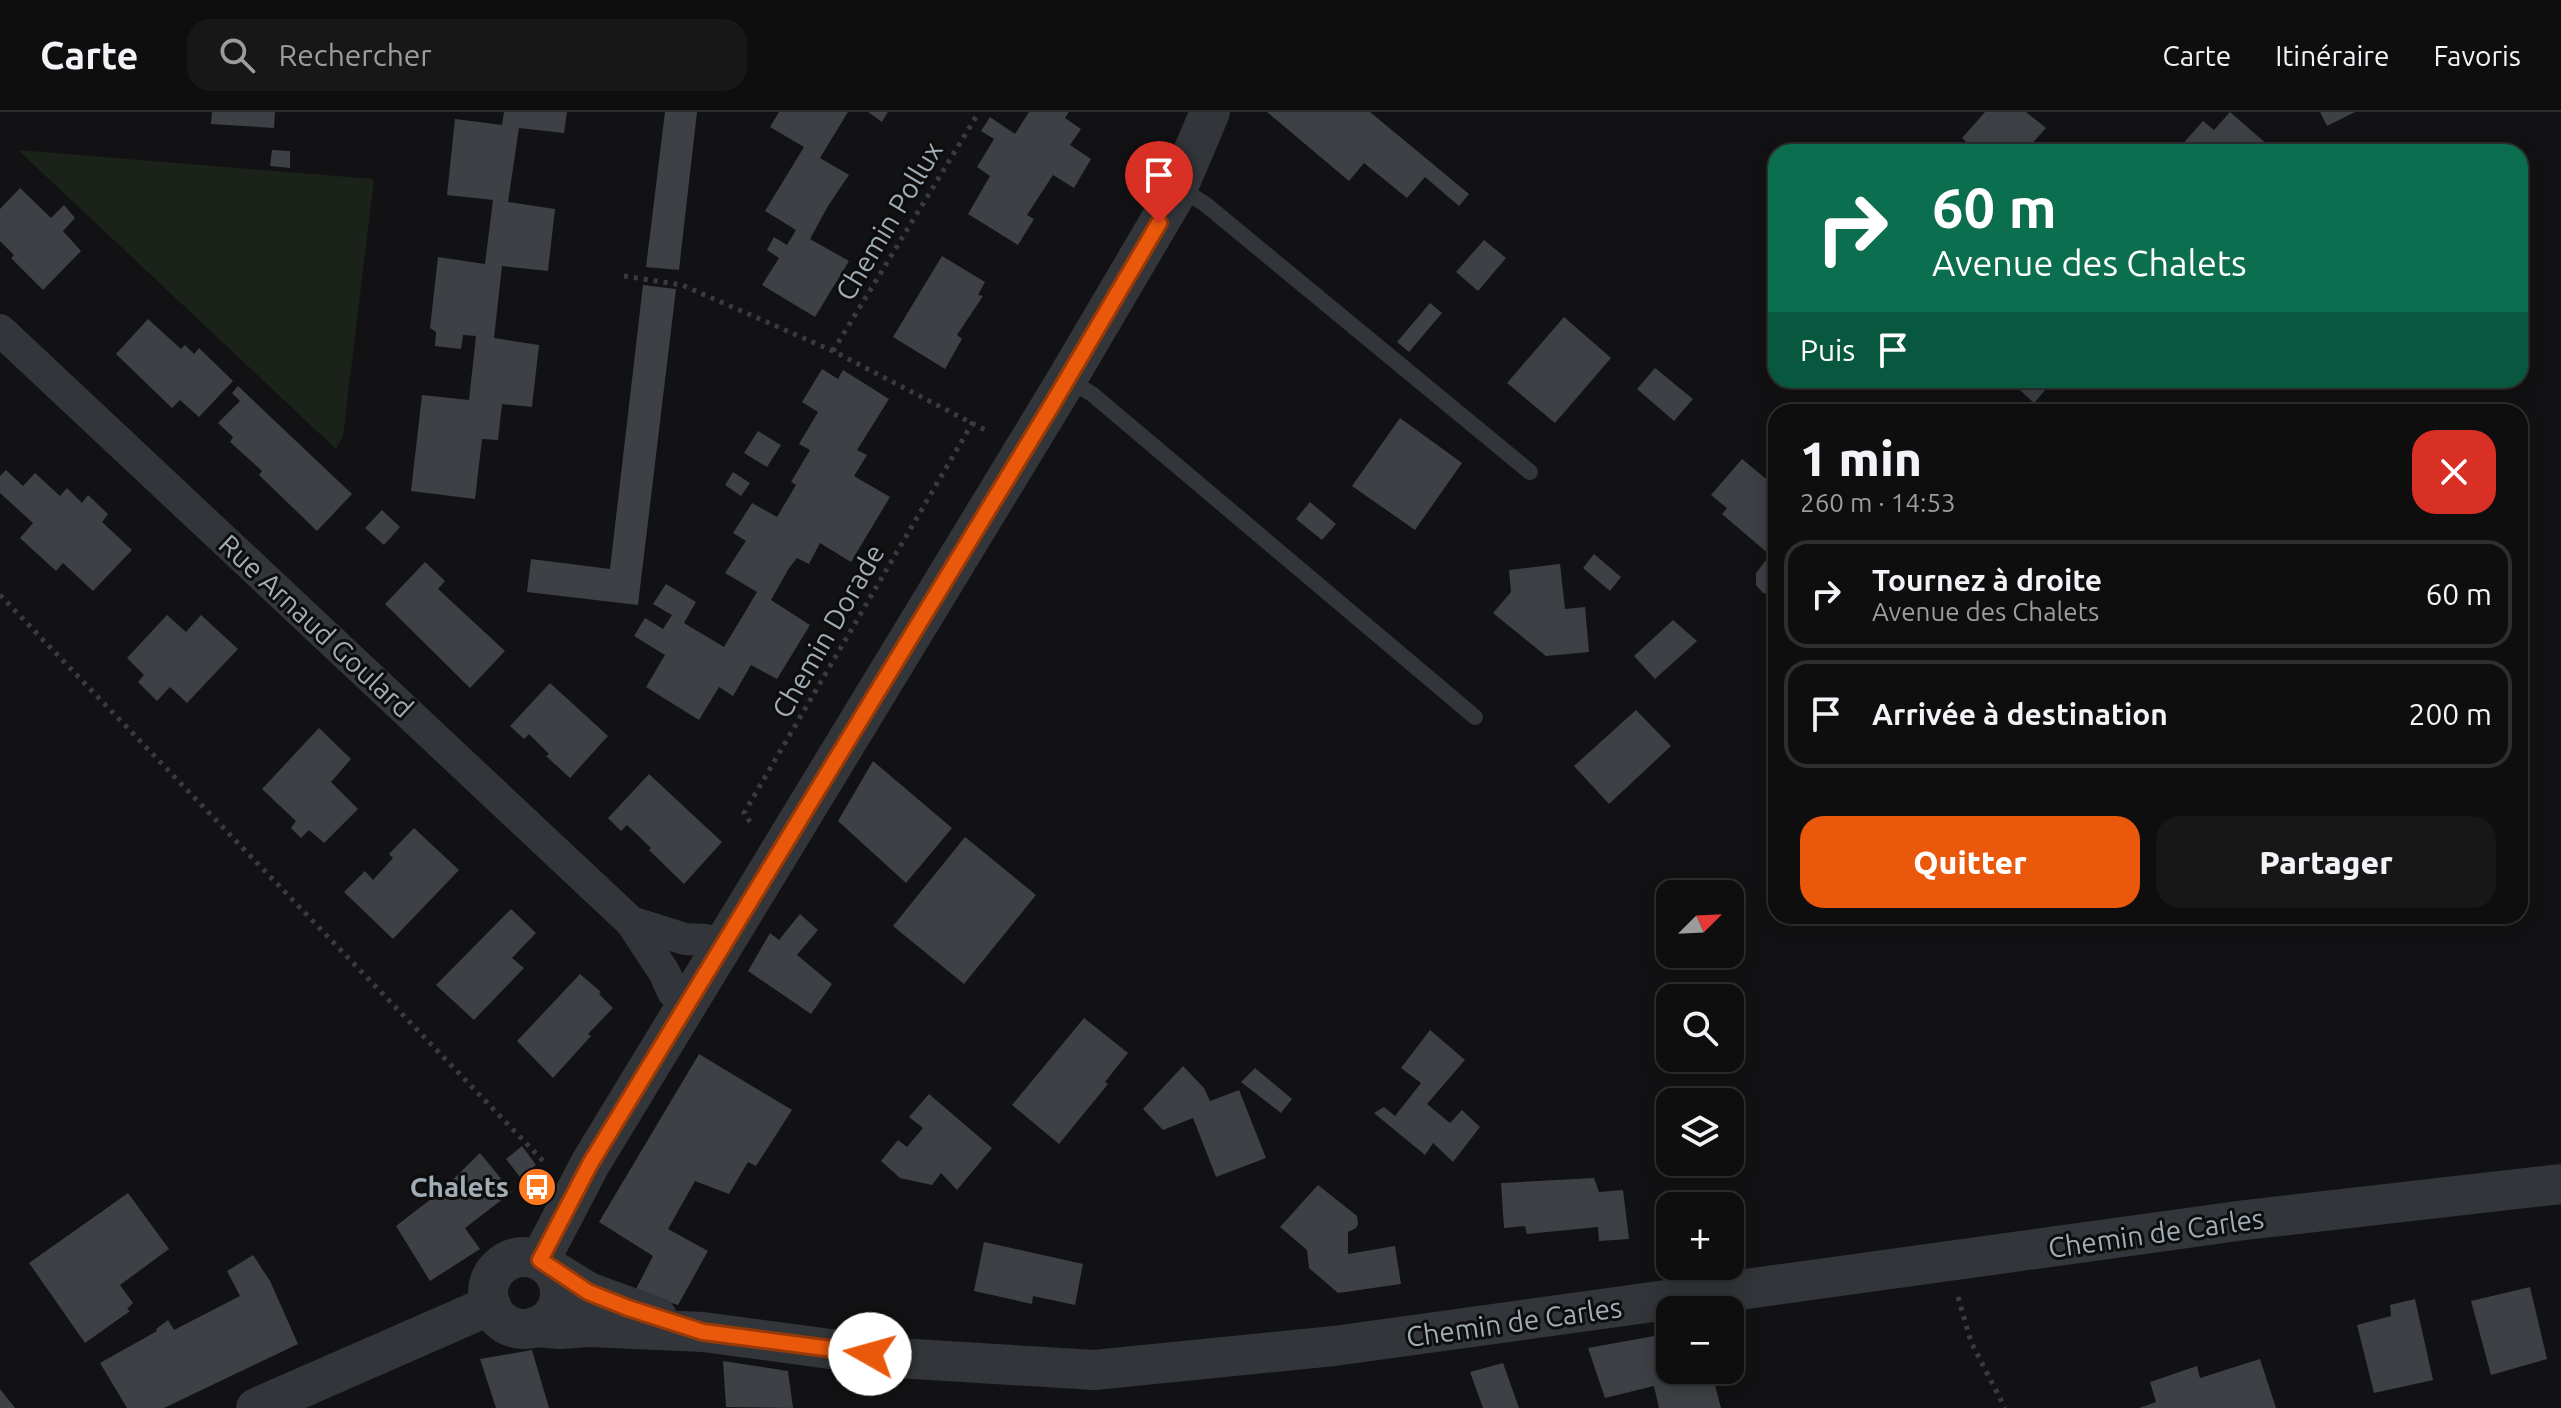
<!DOCTYPE html>
<html lang="fr">
<meta charset="utf-8">
<style>
body{margin:0;font-family:Ubuntu,sans-serif;background:#171718;color:#f1f3f6;height:100vh;display:flex;flex-direction:column;font-size:30px;white-space:nowrap}
*{box-sizing:border-box;margin:0}
p{font-size:26px;color:#9b9c9e}
.icon{flex:none;width:44px;height:44px;fill:none;stroke:currentColor;stroke-width:2;stroke-linecap:round;stroke-linejoin:round}
.map{position:relative;flex:1;overflow:hidden}
.details{position:absolute;left:1768px;top:292px;width:760px;height:520px;display:flex;flex-direction:column;background:#0e0e0f;border-radius:24px;box-shadow:0 4px 20px #0003,0 0 0 2px #2e2e2f}
.details>*{flex:none}
.banner{position:absolute;left:1768px;top:32px;width:760px;height:244px;border-radius:24px;box-shadow:0 4px 20px #0003,0 0 0 2px #2e2e2f;background:#0b6e4f;color:#fff;overflow:hidden}
.needle{width:52px;rotate:66deg}
.tools{position:absolute;left:1656px;top:768px;display:grid;gap:16px}
.tools a{display:grid;place-items:center;width:88px;height:88px;border-radius:16px;background:#0e0e0f;box-shadow:0 4px 20px #0003,0 0 0 2px #2e2e2f;font-size:40px}
.pin{position:absolute;display:grid;place-items:center;width:68px;height:68px;color:#fff;margin:-82px -34px;border-radius:50% 50% 50% 0;rotate:-45deg;box-shadow:0 0 8px #0007}
.pin .icon{rotate:45deg}
.me{position:absolute;width:88px;margin:-44px;rotate:277deg;stroke-linejoin:round;filter:drop-shadow(0 0 6px #0008)}
.turn{display:flex;align-items:center;gap:28px;height:168px;padding:0 32px;font-size:36px}
.turn .icon{width:104px;height:104px;stroke-width:2.5}
.turn b{display:block;font-size:56px;line-height:68px}
.then{display:flex;align-items:center;height:76px;padding:0 32px;background:#0003;gap:16px;font-size:30px}
.round{display:grid;place-items:center;flex:none;width:84px;height:84px;border-radius:24px;background:#171718}
.summary{display:flex;align-items:center;justify-content:space-between;height:136px;padding:0 32px}
h1{font-size:48px;font-weight:800;line-height:60px}
.button{display:flex;gap:16px;margin-top:auto;padding:16px 32px}
.button a{flex:1;height:92px;border-radius:24px;background:#ea580c;color:#fff;font-size:32px;font-weight:800;line-height:92px;text-align:center}
.button a+a{background:#171718;color:#f1f3f6}
ul{padding:0;list-style:none}
li{display:flex;align-items:center;gap:24px;height:108px;margin:0 16px 12px;padding:0 16px;border:4px solid #2e2e2f;border-radius:24px}
li div{flex:1}
li b{display:block;font-size:30px}
li em{font-style:normal}
header{display:flex;align-items:center;gap:48px;box-sizing:border-box;height:112px;padding:0 40px;background:#0e0e0f;border-bottom:2px solid #2e2e2f}
header strong{font-size:38px}
nav{display:flex;gap:44px;margin-inline-start:auto;font-size:28px}
.search{width:560px;height:72px;background:#171718;display:flex;align-items:center;gap:20px;box-sizing:border-box;padding:0 28px;border-radius:24px;color:#9b9c9e;font-size:30px}
.map>svg:first-child{display:block}
.green{fill:#1a2219}
.building{fill:#3d4044}
.lines{fill:none;stroke-linecap:round;stroke-linejoin:round}
.path{stroke:#383c40;stroke-width:5;stroke-dasharray:4 6;stroke-linecap:butt}
.service{stroke:#323539;stroke-width:16}
.minor{stroke:#323539;stroke-width:32}
.tertiary{stroke:#323539;stroke-width:40}
.route-casing{stroke:#983908;stroke-width:20}
.route{stroke:#ea580c;stroke-width:14}
.labels{text-anchor:middle;stroke-width:6;stroke-linejoin:round;paint-order:stroke}
.street-label{font-size:28px;fill:#a1adb6;stroke:#0d0d0e}
.poi-label{font-size:28px;font-weight:bold;fill:#a1adb6;stroke:#0d0d0e;text-anchor:end}
</style>
<header>
<strong>Carte</strong>
<div class="search"><svg class="icon" aria-label="search" viewBox="0 0 24 24"><circle cx="10" cy="10" r="6"/><path d="M15 15l6 6"/></svg>Rechercher</div>
<nav><a>Carte</a><a>Itinéraire</a><a>Favoris</a></nav>
</header>
<div class="map">
<svg width="2561" height="1296" viewBox="0 0 2561 1296">
<rect width="100%" height="100%" fill="#121214"/>
<path class="green" d="M18 38 374 67 343 324 336 337Z"/>
<path class="building" d="M212 0H275L274 16 211 12Z
M504 0H567L564 21 519 16 508 90 555 97 548 159 502 154 494 226 539 233 532 295 502 292 498 328 482 327 475 387 411 379 422 283 469 288 476 224 463 223 461 237 435 234 436 220 430 216 438 145 485 152 493 88 447 83 455 7 502 13Z
M665 0H697L679 158 646 155Z
M779 0H848L820 46 849 63 828 94 810 127 849 149 815 205 762 173 779 146 767 138 774 125 787 133 796 118 765 99 804 35 770 15Z
M868 0H888L882 10Z
M1029 0H1069L1065 6 1081 17 1070 33 1091 47 1074 76 1053 63 1027 103 1034 107 1018 133 968 102 990 64 977 55 994 27 981 19 990 5 1015 22Z
M1267 0H1370L1469 82 1459 94 1425 65 1407 86 1364 51 1349 69Z
M1985 0H2026L2046 16 2031 33 2040 40H1977L1962 26Z
M2230 0 2276 40H2183L2179 36 2203 9 2214 18Z
M2320 0H2355L2327 14Z
M272 38 290 39V56L270 54Z
M20 76 51 106 64 93 75 106 63 119 81 139 43 178 11 146 14 143 0 129V97Z
M1484 128 1506 146 1478 179 1456 160Z
M942 144 985 170 978 183 983 184 957 223 962 227 945 257 893 225Z
M643 173 676 177 638 493 527 480 531 447 610 457Z
M1430 191 1442 201 1409 240 1397 230Z
M1564 205 1611 246 1555 311 1507 271Z
M148 207 181 237 185 233 194 242 199 236 233 269 199 305 180 288 172 296 116 242Z
M1655 256 1693 287 1674 309 1637 277Z
M822 257 838 267 843 258 889 287 857 338 867 343 854 364 890 385 851 450 820 431 809 452 797 446 789 456 771 488 810 513 777 567 751 553 733 584 719 575 699 608 646 575 665 543 634 524 645 506 663 517 672 503 653 492 666 472 696 490 684 511 724 535 757 480 725 461 746 429 733 421 752 391 777 405 796 373 791 370 810 338 799 332 818 300 802 290Z
M2009 268H2054L2034 291Z
M238 274 352 382 317 419 259 363 262 359 230 330 233 325 218 311 240 289 232 281Z
M1400 306 1462 351 1415 418 1352 374Z
M758 319 781 333 767 355 744 341Z
M1742 347 1776 375V483L1763 481 1756 473V461L1770 443 1722 402 1727 396 1711 383Z
M6 358 23 374 35 361 60 384 67 376 82 391 88 383 108 402 102 410 132 438 93 479 63 451 56 459 20 426 33 411 0 381V364Z
M733 360 750 371 741 384 725 373Z
M1310 390 1336 412 1322 428 1296 407Z
M382 398 400 415 384 433 365 416Z
M1594 442 1621 465 1610 479 1583 456Z
M425 450 445 469 438 477 505 539 470 576 385 492Z
M1560 452 1565 497 1585 495 1589 540 1546 544 1493 501 1511 480 1509 458Z
M167 503 186 520 201 503 238 537 187 591 170 575 157 589 138 570 144 563 127 546Z
M1673 508 1697 529 1655 567 1634 544Z
M550 571 608 624 570 666 546 644 549 642 529 622 524 627 510 614Z
M1636 598 1671 634 1609 692 1574 654Z
M319 616 351 647 331 670 358 697 324 731 309 718 301 726 291 716 296 709 262 677Z
M873 649 952 716 906 771 838 709Z
M649 662 722 730 684 772 649 738 651 736 627 713 621 719 608 706Z
M414 716 459 758 393 827 344 780 365 759 373 768 393 746 389 742Z
M965 725 1036 783 964 872 893 814Z
M511 797 536 821 512 846 524 856 474 908 436 873Z
M800 802 818 818 797 843 832 872 811 902 748 859 770 821 779 828Z
M580 862 601 880 599 882 613 896 588 922 591 924 553 966 517 929Z
M1084 906 1128 941 1105 970 1108 972 1059 1032 1012 993Z
M1430 918 1465 948 1427 992 1450 1011 1462 998 1480 1015 1453 1050 1433 1031 1425 1043 1374 1001 1384 995 1395 1004 1421 971 1401 956Z
M699 942 792 998 756 1054 748 1050 729 1082 695 1069 668 1117 708 1139 678 1193 635 1179 653 1144 599 1110Z
M1183 954 1204 976 1210 989 1239 978 1266 1046 1216 1065 1193 1006 1163 1018 1143 997Z
M1255 956 1292 987 1281 1001 1241 970Z
M929 982 992 1036 957 1078 941 1061 932 1073 900 1066 881 1049 898 1028 907 1035 923 1016 909 1005Z
M522 1034 536 1053 520 1065 506 1047Z
M480 1041 512 1080 465 1116 480 1137 430 1169 396 1114 440 1080Z
M1594 1066 1599 1080 1623 1078 1629 1127 1599 1129 1598 1115 1527 1122 1525 1114 1504 1116 1501 1071Z
M1318 1073 1357 1104 1358 1112 1356 1116 1348 1120V1142L1395 1134 1401 1172 1338 1181 1309 1156 1307 1138 1280 1115Z
M128 1081 169 1137 120 1173 133 1191 127 1197 130 1199 85 1231 29 1151Z
M984 1130 1083 1152 1075 1193 1033 1184 1032 1192 974 1179Z
M253 1143 270 1169 298 1232 164 1296H127L100 1251 157 1219 156 1217 168 1208 174 1218 240 1184 227 1159Z
M2530 1175 2547 1247 2491 1263 2471 1189Z
M2415 1187 2433 1268 2374 1281 2357 1213 2391 1204 2390 1193Z
M1665 1222 1670 1238V1258H1677L1678 1262 1695 1258H1711L1721 1296H1659L1654 1274 1605 1286 1588 1236Z
M532 1238 549 1296H496L480 1247Z
M2260 1247 2276 1296H2139L2156 1290 2150 1270 2197 1254 2200 1266Z
M723 1249 788 1259 793 1296 726 1295Z
M1503 1251 1519 1296H1483L1470 1260Z
M0 1277 15 1296H0Z"/>
<g class="lines">
<path class="path" d="M624 164 682 173 833 239 989 320
M833 239 979 0
M0 483 545 1051
M750 710 744 701 973 310
M1958 1185 1971 1230 2005 1296"/>
<path class="service" d="M1178 75 1205 92 1530 360
M1067 267 1092 282 1475 605"/>
<path class="minor" d="M0 218 631 810 664 860 673 880 688 891
M631 810 685 827 706 828 721 837"/>
<path class="tertiary" d="M488 1181a36 36 0 1 1 72 0a36 36 0 1 1-72 0Z
M540 1148 590 1052 1067 267 1174 85 1210 0
M551 1157 588 1180 657 1205
M534 1215 560 1217 589 1215 703 1220 898 1246 1094 1258 1334 1234 2245 1108 2561 1072
M256 1296 491 1193"/>
</g>
<g class="lines">
<defs>
<path id="route" d="M870 1242 703 1220 628 1196 588 1180 540 1148 590 1052 1053 291 1159 111"/>
</defs>
<use href="#route" class="route-casing"/>
<use href="#route" class="route"/>
</g>
<defs>
<symbol id="bus-disc" viewBox="-11 -11 22 22"><circle r="9.5" fill="#ff791e" stroke="#0d0d0e"/><path d="M-5-6H5V4H4V6H2V4H-2V6H-4V4H-5ZM-3.5-4V0h7V-4ZM-3.5 1.2v1.5H-2V1.2ZM2 1.2v1.5H3.5V1.2Z" fill="#fff"/></symbol>
</defs>
<g fill-rule="evenodd">
<use href="#bus-disc" x="515" y="1053" width="44" height="44"/>
</g>
<g class="labels">
<g class="street-label">
<text transform="translate(889 109) rotate(-59)" y="10">Chemin Pollux</text>
<text transform="translate(316 514) rotate(43)" y="10">Rue Arnaud Goulard</text>
<text transform="translate(828 519) rotate(-60)" y="10">Chemin Dorade</text>
<text transform="translate(2156 1121) rotate(-8)" y="10">Chemin de Carles</text>
<text transform="translate(1514 1210) rotate(-8)" y="10">Chemin de Carles</text>
</g>
<g class="poi-label">
<text x="509" y="1085">Chalets</text>
</g>
</g>
</svg>
<div class="tools">
<a><svg class="needle" viewBox="-14 -14 28 28"><path d="M0-13l5 13h-10z" fill="#e53935"/><path d="M0 13l5-13h-10z" fill="#9b9c9e"/></svg></a>
<a><svg class="icon" aria-label="search" viewBox="0 0 24 24"><circle cx="10" cy="10" r="6"/><path d="M15 15l6 6"/></svg></a>
<a><svg class="icon" aria-label="layers" viewBox="0 0 24 24"><path d="M12 4l9 5-9 5-9-5zM3 14l9 5 9-5"/></svg></a>
<a>+</a>
<a>−</a>
</div>
<div class="pin" style="left:1159px;top:111px;background:#d93025"><svg class="icon" aria-label="arrive" viewBox="0 0 24 24"><path d="M6 21V4h12l-3 4 3 4H6"/></svg></div>
<svg class="me" style="left:870px;top:1242px" viewBox="-20 -20 40 40"><circle r="19" fill="#fff"/><path d="M0-13L10 11 0 6-10 11z" fill="#ea580c"/></svg>
<div class="banner">
<div class="turn"><svg class="icon" aria-label="right" viewBox="0 0 24 24"><path d="M7 20v-9h11M14 6l5 5-5 5"/></svg><div><b>60 m</b>Avenue des Chalets</div></div>
<div class="then">Puis<svg class="icon" aria-label="arrive" viewBox="0 0 24 24"><path d="M6 21V4h12l-3 4 3 4H6"/></svg></div>
</div>
<section class="details">
<div class="summary"><div><h1>1 min</h1><p>260 m · 14:53</p></div><a class="round" style="background:#d93025;color:#fff"><svg class="icon" aria-label="close" viewBox="0 0 24 24"><path d="M6 6l12 12M18 6L6 18"/></svg></a></div>
<ul>
<li><svg class="icon" aria-label="right" viewBox="0 0 24 24"><path d="M7 20v-9h11M14 6l5 5-5 5"/></svg><div><b>Tournez à droite</b><p>Avenue des Chalets</p></div><em>60 m</em></li>
<li><svg class="icon" aria-label="arrive" viewBox="0 0 24 24"><path d="M6 21V4h12l-3 4 3 4H6"/></svg><div><b>Arrivée à destination</b></div><em>200 m</em></li>
</ul>
<div class="button"><a>Quitter</a><a>Partager</a></div>
</section>
</div>
